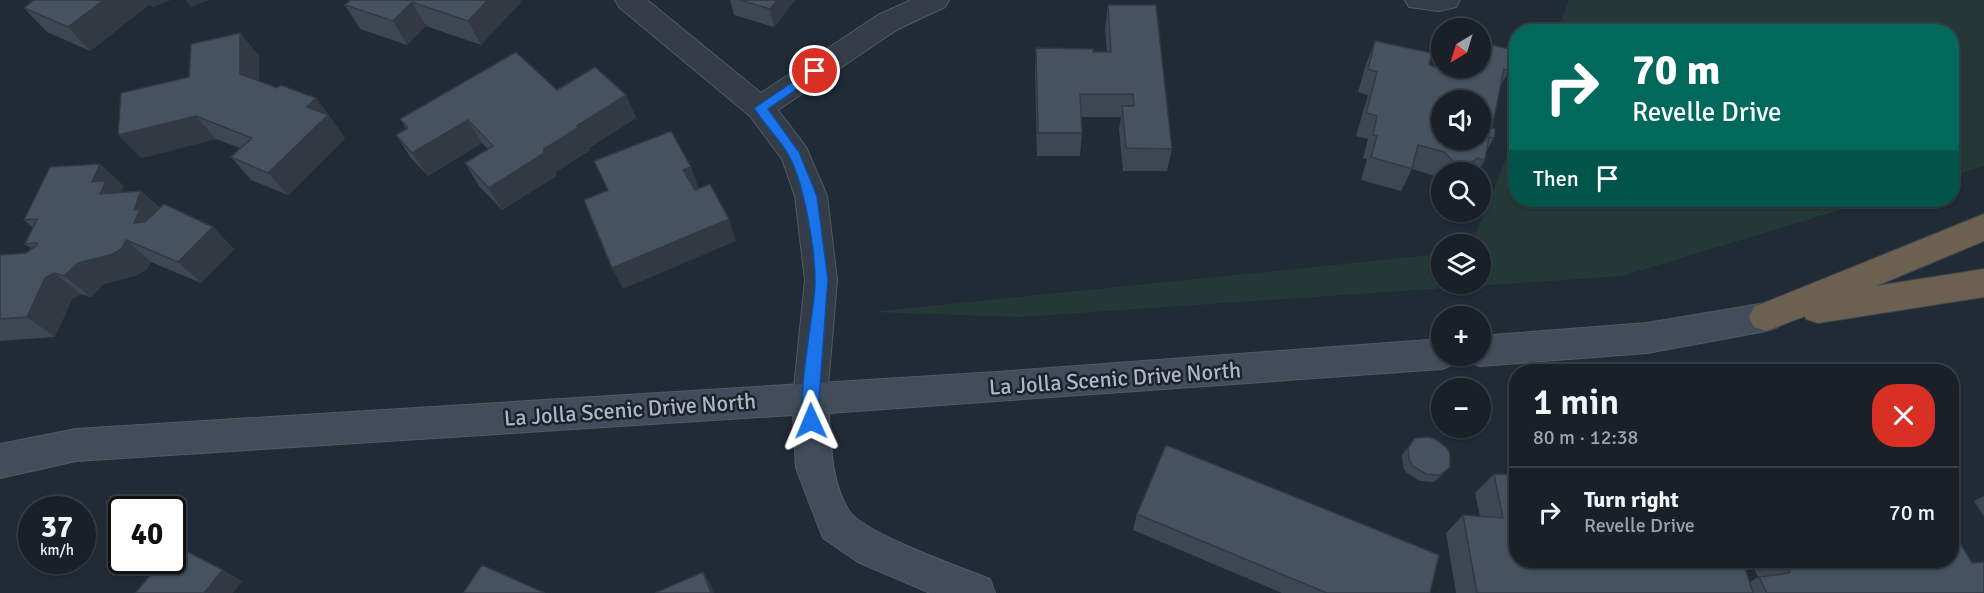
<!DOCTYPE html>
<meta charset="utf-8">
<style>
body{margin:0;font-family:Signika,sans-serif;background:#262d34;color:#f1f3f6;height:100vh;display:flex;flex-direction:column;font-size:22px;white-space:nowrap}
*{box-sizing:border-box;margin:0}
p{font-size:20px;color:#9fa3a8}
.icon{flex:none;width:33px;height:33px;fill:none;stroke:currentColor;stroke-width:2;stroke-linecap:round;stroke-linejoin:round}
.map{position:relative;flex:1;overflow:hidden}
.panel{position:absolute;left:1509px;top:364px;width:450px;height:204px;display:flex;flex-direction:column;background:#192028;border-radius:24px;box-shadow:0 2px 4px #0004,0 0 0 2px #373e45}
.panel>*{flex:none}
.banner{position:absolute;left:1509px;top:24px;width:450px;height:183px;border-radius:24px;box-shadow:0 2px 4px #0004,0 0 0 2px #373e45;background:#00695c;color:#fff;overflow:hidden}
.needle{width:39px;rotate:218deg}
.buttons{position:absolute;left:1431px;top:18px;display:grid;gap:12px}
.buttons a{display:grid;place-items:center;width:60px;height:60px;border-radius:50%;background:#192028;box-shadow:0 2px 4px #0004,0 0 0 2px #373e45;font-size:30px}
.speed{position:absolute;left:18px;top:496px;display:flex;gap:12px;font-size:30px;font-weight:700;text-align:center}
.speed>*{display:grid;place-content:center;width:78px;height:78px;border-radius:50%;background:#192028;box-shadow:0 2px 4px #0004,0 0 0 2px #373e45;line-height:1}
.speed small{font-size:15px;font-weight:400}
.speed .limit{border:3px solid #111;border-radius:9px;background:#fff;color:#111}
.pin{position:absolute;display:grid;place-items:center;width:51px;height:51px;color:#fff;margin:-26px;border:3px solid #fff;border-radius:50%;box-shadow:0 2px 6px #0007}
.me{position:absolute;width:66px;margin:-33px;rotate:359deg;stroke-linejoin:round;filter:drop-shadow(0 0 4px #0008)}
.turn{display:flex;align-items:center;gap:21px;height:126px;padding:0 24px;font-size:27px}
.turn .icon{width:78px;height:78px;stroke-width:2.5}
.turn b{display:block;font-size:42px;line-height:51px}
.then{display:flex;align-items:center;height:57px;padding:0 24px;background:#0003;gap:12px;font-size:22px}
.round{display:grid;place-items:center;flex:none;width:63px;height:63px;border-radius:24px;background:#262d34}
.head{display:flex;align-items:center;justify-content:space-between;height:102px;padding:0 24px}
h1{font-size:36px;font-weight:600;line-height:45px}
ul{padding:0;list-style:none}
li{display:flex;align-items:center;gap:18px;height:90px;padding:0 24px;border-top:2px solid #373e45}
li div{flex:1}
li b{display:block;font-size:22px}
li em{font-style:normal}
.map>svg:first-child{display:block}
.green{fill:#243838}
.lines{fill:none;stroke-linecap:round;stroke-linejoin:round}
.street-casing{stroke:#525a64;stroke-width:2}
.secondary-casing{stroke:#525a64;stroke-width:2}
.highway-casing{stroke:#3f4751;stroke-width:2}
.street{fill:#343d47;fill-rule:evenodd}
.secondary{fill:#424c5a;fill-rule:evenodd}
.highway{fill:#6c6151;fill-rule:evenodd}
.wall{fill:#3d4753}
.shaded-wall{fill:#323943}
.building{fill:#475260;stroke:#323943;stroke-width:1.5;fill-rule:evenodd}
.route{fill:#1a73e8;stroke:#114b97;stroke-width:1.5}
.labels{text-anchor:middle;stroke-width:5;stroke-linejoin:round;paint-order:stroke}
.street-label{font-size:22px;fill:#aeb7c3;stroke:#1a222b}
</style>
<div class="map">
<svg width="1984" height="593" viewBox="0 0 1984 593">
<rect width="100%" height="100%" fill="#212b36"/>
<path class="green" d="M1569 0H1984V166L1952 176V32L1557 31Z
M1516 133V200H1873L1622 276 1020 317 872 312 1441 254 1442 284H1480V244H1472Z"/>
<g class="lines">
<defs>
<path id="street" d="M615 0H647L761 93 878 15 911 0H949L945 7 898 29 778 110 806 147 827 196 837 280 827 398 822 409 810 414 798 409 793 398 805 280 795 196 782 159 750 116 619 7Z
M1405 0H1460L1456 7 1439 11 1409 7Z"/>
<path id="secondary" d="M1766 303 1778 307 1783 317 1778 327 1766 331 1647 353 1480 366 1468 361 1465 356H1480V336L1647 323Z
M1442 339V356H1458L1454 364 1442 369 829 413C831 446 831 483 849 511 863 533 962 568 990 579L995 593H930L858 562 823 538 796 468 793 415 76 461 0 478V444L76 429 997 372Z"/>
<path id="highway" d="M1984 214V241L1876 286 1984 269V297L1818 323 1806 319 1805 316 1766 331 1754 327 1749 317 1754 307Z"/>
</defs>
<use href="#street" class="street-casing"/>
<use href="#secondary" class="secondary-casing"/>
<use href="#highway" class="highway-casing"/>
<use href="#street" class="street"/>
<use href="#secondary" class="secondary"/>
<use href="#highway" class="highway"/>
</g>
<path class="wall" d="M34 0H170L152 7 150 4 90 51 47 32 24 8Z
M351 0H520L521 2 481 45 426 26 407 45 360 29 345 5Z
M730 0H795L774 27 734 15Z
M1108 5 1172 149 1167 171H1123L1119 129 1121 117H1081L1082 133 1080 156H1037L1035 72 1036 48 1107 52 1105 28Z
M240 33 259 56V81L277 88 316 98 345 138 288 195 251 180 231 157 240 148 216 139 141 158 189 77Z
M1375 41 1429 65 1435 67 1480 68V42L1509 71 1500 87 1492 128 1494 138 1487 150 1485 160 1477 172H1442V184L1432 175 1412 169 1401 191 1361 180 1367 159 1363 158 1368 139 1356 136 1368 95 1358 92 1366 64Z
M557 90 626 95 636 118 589 148 590 150 556 172V176L502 210 479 186 465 163 488 149 482 143 428 176 411 158 396 135 406 129 400 119Z
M124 186 121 192 141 191 160 208 213 227 234 249 201 283 151 262 147 269 137 275 104 284 91 297 81 294 72 299 55 337 0 341V255L26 253 32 249 25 244 33 228 24 220Z
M1415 438 1444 474 1434 482 1420 481 1407 473 1403 467 1402 455Z
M1494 474 1516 561 1750 582 1758 577 1750 561H1952L1972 563 1984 593H1456L1446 533 1463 515 1480 516 1475 493Z
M1984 496V517L1974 501Z
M1137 514 1430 593H1282L1133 530Z"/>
<path class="shaded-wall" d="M104 0H170L152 7 150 4 90 51 68 27Z
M185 0H209L191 7Z
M488 0H520L521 2 481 45 468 21Z
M777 0H795L774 27 770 9Z
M412 2 426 26 407 45 393 21Z
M240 33 259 56V98L240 74Z
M626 95 636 118 589 148 590 150 556 172V176L502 210 489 188 577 126Z
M316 98 345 138 288 195 268 173 307 107Z
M196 116 216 139 141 158 118 135Z
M468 120 482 143 428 176 412 153Z
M1477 158 1468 172H1457L1462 164Z
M100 164 124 186 120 194H100L92 182Z
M691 167 699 189 691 192 683 170Z
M141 191 164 213 163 231 134 223V210Z
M729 219 736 241 623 289 612 268Z
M213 227 234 249 201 283 178 262Z
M126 240 151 262 147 269 137 275 104 284 91 297 64 276 78 263Z
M54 273 81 294 72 299 55 337 27 317 45 278Z
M1450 467 1444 474 1434 482 1440 475Z
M223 570 242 581 233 593H204Z
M703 572 710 583 714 593H711Z"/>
<path class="building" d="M34 0H104L68 27 24 8Z
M351 0H488L468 21 412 2 393 21 345 5Z
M740 0H777L770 9Z
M1108 5H1156L1172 149 1126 148 1122 106H1134L1133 94H1080L1082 133H1038L1036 48 1093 49V52H1111Z
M240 33V74L277 88 281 85 316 98 307 107 328 115 268 173 231 157 252 138 196 116 118 135 121 93 189 77 191 44Z
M1375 41 1432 53 1429 65 1435 67 1438 62 1442 61V68H1480V42L1513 50 1509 71 1504 69 1492 128 1495 129 1494 138 1489 137 1485 160 1477 158 1474 161 1462 164 1454 162 1444 152 1418 145 1412 169 1371 157 1377 136 1373 135 1377 116 1366 113 1377 72 1368 69ZM1442 100H1480V140H1442Z
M516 52 557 90 595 67 626 95 577 126 579 127 544 149V153L489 188 465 163 493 146 468 120 412 153 396 135 408 128 400 119Z
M671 131 691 167 683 170 695 190 710 184 729 219 612 268 584 200 608 190 594 161Z
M100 164 92 182 106 181 100 194 141 191 134 210 140 209 134 223 145 222 164 204 213 227 178 262 126 240 122 248 113 254 78 263 64 276 54 273 45 278 27 317 0 319V255L26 253 37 245V243L25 244 37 219 24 220 50 167Z
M1428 437 1435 439 1447 448 1450 454V467L1440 475 1426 474 1413 466 1409 460 1408 448 1415 438Z
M1166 445 1439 555 1430 593H1327L1137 514Z
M1494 474 1516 475V561H1743L1753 593H1477L1463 515 1503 518Z
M1952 530 1972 563 1984 562V593H1767L1759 577 1790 573 1784 561H1952Z
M176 546 223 570 204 593H135L163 561H172V550Z
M482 565 545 593H463Z
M703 572 711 593H655Z"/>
<path class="route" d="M815 67 819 68V74L768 109 799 152 817 196 828 280 817 426 811 428 806 426C794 400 815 314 815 281 815 249 804 183 789 156 780 139 764 125 754 108Z"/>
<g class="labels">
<g class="street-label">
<text transform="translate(1115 378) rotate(-4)" y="8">La Jolla Scenic Drive North</text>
<text transform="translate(630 409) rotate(-4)" y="8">La Jolla Scenic Drive North</text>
</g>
</g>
</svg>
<div class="buttons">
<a><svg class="needle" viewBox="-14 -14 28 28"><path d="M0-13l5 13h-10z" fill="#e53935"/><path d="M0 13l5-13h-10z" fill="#9fa3a8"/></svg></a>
<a><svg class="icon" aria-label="sound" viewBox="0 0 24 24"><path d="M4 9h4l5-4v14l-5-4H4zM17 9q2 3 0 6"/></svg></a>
<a><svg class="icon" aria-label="search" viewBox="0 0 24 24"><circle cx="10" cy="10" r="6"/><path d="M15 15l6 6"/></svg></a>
<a><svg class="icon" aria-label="layers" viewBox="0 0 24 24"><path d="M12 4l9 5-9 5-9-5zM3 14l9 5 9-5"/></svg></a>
<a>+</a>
<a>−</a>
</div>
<div class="speed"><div>37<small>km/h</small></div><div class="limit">40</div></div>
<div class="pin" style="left:815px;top:71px;background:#d93025"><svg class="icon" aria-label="arrive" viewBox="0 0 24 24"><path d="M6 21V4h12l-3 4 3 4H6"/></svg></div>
<svg class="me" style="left:811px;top:421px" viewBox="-20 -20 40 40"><path d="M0-17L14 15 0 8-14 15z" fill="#1a73e8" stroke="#fff" stroke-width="4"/></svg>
<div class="banner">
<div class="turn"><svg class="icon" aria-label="right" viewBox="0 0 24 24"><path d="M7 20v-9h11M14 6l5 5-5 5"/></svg><div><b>70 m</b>Revelle Drive</div></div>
<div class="then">Then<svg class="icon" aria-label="arrive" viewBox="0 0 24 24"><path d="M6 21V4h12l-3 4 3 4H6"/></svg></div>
</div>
<section class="panel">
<div class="head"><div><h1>1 min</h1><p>80 m · 12:38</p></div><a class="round" style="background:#d93025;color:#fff"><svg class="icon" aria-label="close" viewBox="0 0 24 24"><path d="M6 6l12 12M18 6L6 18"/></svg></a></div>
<ul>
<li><svg class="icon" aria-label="right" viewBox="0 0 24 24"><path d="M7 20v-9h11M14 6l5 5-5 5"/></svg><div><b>Turn right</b><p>Revelle Drive</p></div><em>70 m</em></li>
</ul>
</section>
</div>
